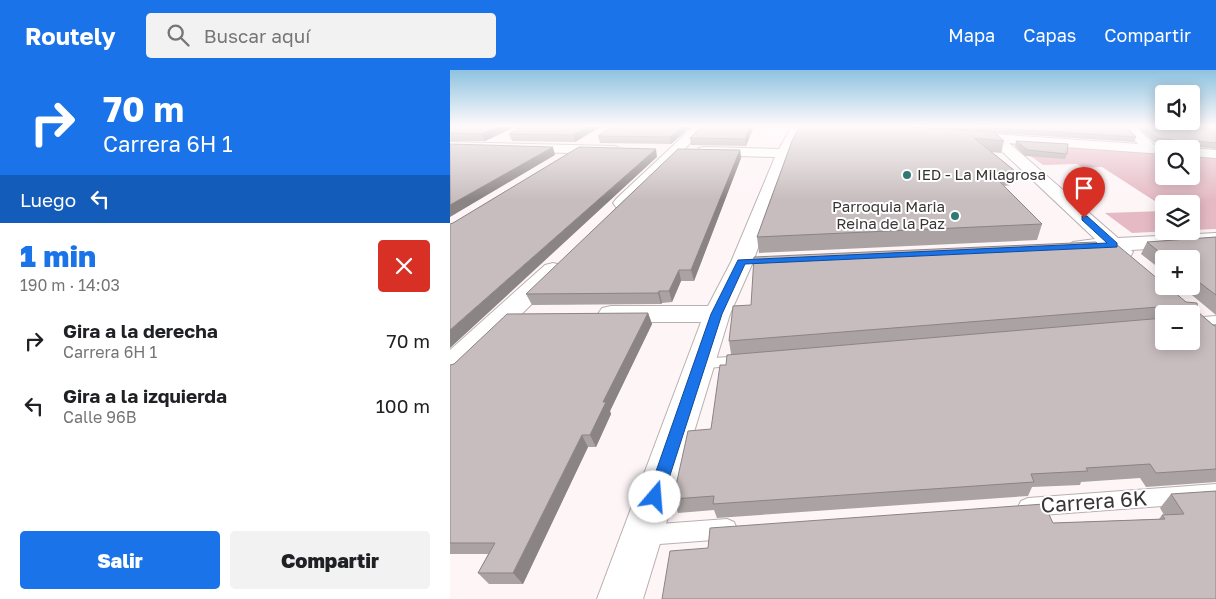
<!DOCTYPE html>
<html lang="es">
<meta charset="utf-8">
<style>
body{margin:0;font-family:"Golos Text",sans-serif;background:#f2f2f2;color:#202124;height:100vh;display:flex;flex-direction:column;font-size:19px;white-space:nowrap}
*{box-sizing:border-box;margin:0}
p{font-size:16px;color:#757577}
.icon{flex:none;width:28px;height:28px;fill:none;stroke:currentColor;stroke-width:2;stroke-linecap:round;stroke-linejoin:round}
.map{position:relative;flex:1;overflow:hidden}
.sheet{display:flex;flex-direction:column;background:#fff;width:450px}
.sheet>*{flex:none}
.hud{background:#1a73e8;color:#fff;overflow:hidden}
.controls{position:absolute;left:705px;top:15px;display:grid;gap:10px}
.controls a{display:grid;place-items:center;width:45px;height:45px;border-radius:5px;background:#fff;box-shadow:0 2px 12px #0003;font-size:25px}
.pin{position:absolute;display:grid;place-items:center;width:42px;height:42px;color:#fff;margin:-51px -21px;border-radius:50% 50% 50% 0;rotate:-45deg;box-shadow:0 0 5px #0007}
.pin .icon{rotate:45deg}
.me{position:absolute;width:55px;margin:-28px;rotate:18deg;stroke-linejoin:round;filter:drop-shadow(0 0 4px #0008)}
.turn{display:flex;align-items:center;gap:18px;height:105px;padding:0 20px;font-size:22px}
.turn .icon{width:65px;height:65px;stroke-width:2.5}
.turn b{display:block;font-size:35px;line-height:42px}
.then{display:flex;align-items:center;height:48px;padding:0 20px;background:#0003;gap:10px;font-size:19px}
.round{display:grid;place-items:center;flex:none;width:52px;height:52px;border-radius:5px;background:#f2f2f2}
.head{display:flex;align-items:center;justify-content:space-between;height:85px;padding:0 20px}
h1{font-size:30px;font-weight:800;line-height:38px;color:#1a73e8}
.button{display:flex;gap:10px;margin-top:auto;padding:10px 20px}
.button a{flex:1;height:58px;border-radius:5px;background:#1a73e8;color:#fff;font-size:20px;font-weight:800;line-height:58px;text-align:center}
.button a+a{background:#f2f2f2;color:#202124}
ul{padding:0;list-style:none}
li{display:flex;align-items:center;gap:15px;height:65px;padding:0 20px}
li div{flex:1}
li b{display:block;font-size:19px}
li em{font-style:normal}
header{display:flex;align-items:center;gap:30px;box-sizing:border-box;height:70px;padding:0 25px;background:#1a73e8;color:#fff}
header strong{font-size:24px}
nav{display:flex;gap:28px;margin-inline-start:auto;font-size:18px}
.search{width:350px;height:45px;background:#f2f2f2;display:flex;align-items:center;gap:12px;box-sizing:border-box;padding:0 18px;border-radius:5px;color:#757577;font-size:19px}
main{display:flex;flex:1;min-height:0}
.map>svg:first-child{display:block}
.green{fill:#e5bac4}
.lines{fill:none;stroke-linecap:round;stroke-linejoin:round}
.service-casing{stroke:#baafb1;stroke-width:2}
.minor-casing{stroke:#baafb1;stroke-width:2}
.service{fill:#fff;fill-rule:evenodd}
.minor{fill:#fff;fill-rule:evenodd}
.wall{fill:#aba2a3;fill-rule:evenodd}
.shaded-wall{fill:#8b8485}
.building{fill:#c7bcbe;stroke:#8b8485}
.route{fill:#1a73e8;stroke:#114b97}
.poi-dot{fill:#317974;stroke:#fff;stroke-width:2}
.labels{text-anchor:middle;stroke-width:4;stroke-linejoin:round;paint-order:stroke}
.far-poi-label{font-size:15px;fill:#393435;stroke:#fff;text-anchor:start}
.near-street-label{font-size:21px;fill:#393435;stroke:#fff}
</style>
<header>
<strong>Routely</strong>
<div class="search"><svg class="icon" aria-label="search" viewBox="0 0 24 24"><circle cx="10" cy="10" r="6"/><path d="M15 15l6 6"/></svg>Buscar aquí</div>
<nav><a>Mapa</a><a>Capas</a><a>Compartir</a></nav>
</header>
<main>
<section class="sheet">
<div class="hud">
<div class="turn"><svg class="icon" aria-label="right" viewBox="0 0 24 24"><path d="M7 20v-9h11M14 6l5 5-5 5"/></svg><div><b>70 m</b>Carrera 6H 1</div></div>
<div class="then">Luego<svg class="icon" aria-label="left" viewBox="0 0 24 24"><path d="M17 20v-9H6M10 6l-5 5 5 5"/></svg></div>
</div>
<div class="head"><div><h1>1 min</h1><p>190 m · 14:03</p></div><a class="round" style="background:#d93025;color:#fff"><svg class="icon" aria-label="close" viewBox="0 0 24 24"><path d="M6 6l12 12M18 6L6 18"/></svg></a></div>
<ul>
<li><svg class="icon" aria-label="right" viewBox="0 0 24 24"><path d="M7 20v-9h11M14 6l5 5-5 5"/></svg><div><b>Gira a la derecha</b><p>Carrera 6H 1</p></div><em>70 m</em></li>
<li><svg class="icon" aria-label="left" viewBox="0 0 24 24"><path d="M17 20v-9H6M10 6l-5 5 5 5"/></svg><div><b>Gira a la izquierda</b><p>Calle 96B</p></div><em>100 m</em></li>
</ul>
<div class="button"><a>Salir</a><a>Compartir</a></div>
</section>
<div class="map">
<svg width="766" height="529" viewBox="0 0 766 529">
<rect width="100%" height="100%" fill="#fef5f7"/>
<path class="green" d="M558 70 714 82V106H741V85L766 87V159L741 160V134H714V137L652 97 633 98 627 94 593 95Z
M714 141V161H721L682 163 655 143Z"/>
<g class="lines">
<defs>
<path id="service" d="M766 246V254L741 256V248Z
M295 286 300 288 302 291 300 294 248 299 243 298 241 294 243 290 248 289Z
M766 414V432L578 446 571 443 568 437 571 431 578 428Z
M277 449 284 452 287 459 284 466 277 469 196 475 189 472 186 465 189 458 196 455Z"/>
<path id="minor" d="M244 56H257L178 137 172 138 166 137 163 133 166 129Z
M342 56H354L341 83 303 192 280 244 193 529H147L251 252H161L152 250 148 244 152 238 161 236H258L281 192 325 87 254 85 249 84 247 81 249 78 254 77 329 79Z
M672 56H685L704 75 714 76 720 79H714V84L559 73 668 168 766 163V175L681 180 683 182 680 187C670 189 665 188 658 181L630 182 623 180 619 176 623 172 645 169 542 72 513 70 506 66 513 62 688 74Z
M728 56H758L759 57C753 63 734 62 728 56Z
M0 72 163 76 168 77 170 80 168 83 163 84 0 80Z
M741 78 766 80V88L741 86V79H737Z
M103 193 111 195 114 200 111 205 11 304 0 307V280L95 195Z"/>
</defs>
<use href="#service" class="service-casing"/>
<use href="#minor" class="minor-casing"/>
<use href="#service" class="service"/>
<use href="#minor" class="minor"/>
</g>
<path class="wall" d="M0 56H67L35 71H0Z
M74 56H152L125 72 62 71 59 64Z
M163 56H242L221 74 150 73 148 66Z
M252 56H304L296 76 241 75 240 68Z
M350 56H676L686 67 684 72 545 63 554 71 551 83 542 82 565 101 561 115 554 116 592 154 587 170 309 183 307 167Z
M686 56H735L751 58 766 56V79L741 76 736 78 705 73Z
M566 71 617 84 615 89 575 86 565 76Z
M290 80 291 88 244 211H231L222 232 212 233 211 234 82 235 76 224Z
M766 167V245L731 216H741V189H714V202L691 184 697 172Z
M649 175 748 242 763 255 766 256V412L696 417 690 408 631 412 630 415 582 417 578 426 267 448 264 440 228 443 223 429 261 359 276 295 281 284 279 271 301 235ZM714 244H741L714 271Z
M198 243 202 254 160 341 161 344 146 377H138L73 514H39L28 503 38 484H0V295Z
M766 421V529L603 453 709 449 712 445H714L710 438 721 424Z"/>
<path class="shaded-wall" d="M49 56H67L35 71 31 64Z
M139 56H152L125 72 123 65Z
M233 56H242L221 74 220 67Z
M300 56H304L296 76 295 69Z
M744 71 741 76 736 78 738 72Z
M103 77 105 85 0 147V135Z
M206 79 207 87 0 278V260Z
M290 80 291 88 244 211 241 200Z
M229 200 231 211 222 232 219 221Z
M209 221 212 233 211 234 208 223Z
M198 243 202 254 160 341 161 344 146 377 140 365 153 332Z
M132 365 138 377 73 514 63 503Z"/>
<path class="building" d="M0 56H49L31 64 0 63Z
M74 56H139L123 65 59 64Z
M163 56H233L220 67 148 66Z
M252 56H300L295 69 240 68Z
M350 56H443L544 62 554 71 524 68 565 101 540 102 592 154 307 167 342 71Z
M511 56H676L686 67Z
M694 56H735L751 58 759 56H766V73L744 71 738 72 707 68Z
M566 71 618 74 617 84 577 80Z
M0 74 103 77 0 135Z
M129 77 206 79 0 260V154L3 153Z
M228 79 290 80 241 200H229L219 221H209L208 223 76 224Z
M766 167V225L741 206V189H718L697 172Z
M646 172 649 175 666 174 714 214V216H717L736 232 747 233 748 242 763 255 766 256V399L706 403 700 394 636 398 638 401 581 404 584 412 263 434 264 426 223 429 238 361 261 359 270 295H276L277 285 714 248V271H741V244H723V238L721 236 279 271 283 236 301 235 304 187Z
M198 243 153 332H156L140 365H132L63 503H28L45 473H0V295L4 294 57 244Z
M766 421V529H212L220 481 258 478 260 458 594 434 603 453 715 449 712 445 734 444 721 424Z"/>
<linearGradient id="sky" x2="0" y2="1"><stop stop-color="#8dc2df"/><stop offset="0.43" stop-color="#fffafb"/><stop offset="1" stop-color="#fffafb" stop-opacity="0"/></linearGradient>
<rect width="766" height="130" fill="url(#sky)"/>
<path class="route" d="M632 146H637L667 173V177L295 194 272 244 213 427 211 432 205 435 200 432 197 427 261 244 288 190 657 173 632 150Z"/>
<g class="poi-dot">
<circle cx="457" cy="105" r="5"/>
<circle cx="505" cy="146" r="5"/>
</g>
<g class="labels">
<g class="far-poi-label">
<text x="467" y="110">IED - La Milagrosa</text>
<text x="495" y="142" text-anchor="end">Parroquia Maria<tspan x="495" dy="17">Reina de la Paz</tspan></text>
</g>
<g class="near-street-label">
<text transform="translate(644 432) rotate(-4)" y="7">Carrera 6K</text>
</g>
</g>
</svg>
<div class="controls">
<a><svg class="icon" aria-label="sound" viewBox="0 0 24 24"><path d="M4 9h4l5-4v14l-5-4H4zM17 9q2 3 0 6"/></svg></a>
<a><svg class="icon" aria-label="search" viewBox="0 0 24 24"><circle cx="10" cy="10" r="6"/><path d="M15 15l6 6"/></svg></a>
<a><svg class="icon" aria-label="layers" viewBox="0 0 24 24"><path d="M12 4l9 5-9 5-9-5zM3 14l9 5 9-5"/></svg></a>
<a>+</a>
<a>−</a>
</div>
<div class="pin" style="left:634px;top:148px;background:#d93025"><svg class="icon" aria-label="arrive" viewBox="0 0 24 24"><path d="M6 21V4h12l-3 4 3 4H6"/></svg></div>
<svg class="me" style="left:205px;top:427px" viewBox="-20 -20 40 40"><circle r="19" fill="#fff"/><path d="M0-13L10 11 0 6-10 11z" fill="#1a73e8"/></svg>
</div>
</main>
